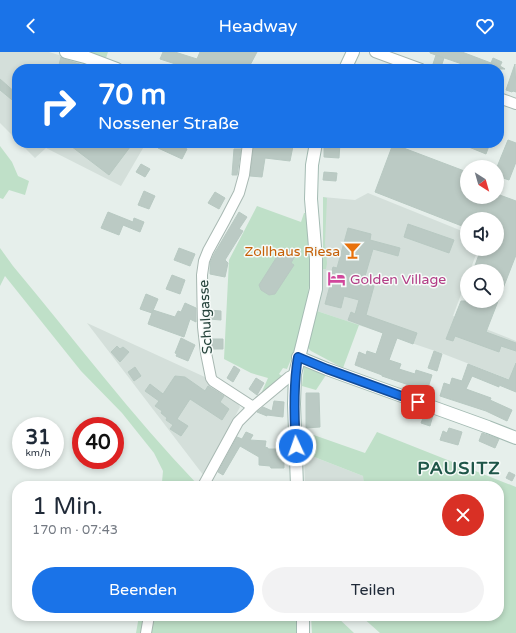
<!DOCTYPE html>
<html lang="de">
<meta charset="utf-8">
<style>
body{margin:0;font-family:"Varela Round",sans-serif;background:#f2f2f3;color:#1f2937;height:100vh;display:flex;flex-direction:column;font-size:15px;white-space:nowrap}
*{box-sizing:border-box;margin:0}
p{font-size:13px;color:#747a83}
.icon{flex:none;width:22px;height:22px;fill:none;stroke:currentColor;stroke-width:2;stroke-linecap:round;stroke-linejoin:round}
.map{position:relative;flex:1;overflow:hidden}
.details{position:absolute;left:12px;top:429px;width:492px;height:140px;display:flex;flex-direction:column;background:#fff;border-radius:16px;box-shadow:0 2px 6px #0003}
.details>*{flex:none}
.banner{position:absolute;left:12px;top:12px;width:492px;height:84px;border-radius:16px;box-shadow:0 2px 6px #0003;background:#1a73e8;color:#fff;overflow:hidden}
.needle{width:26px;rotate:143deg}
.buttons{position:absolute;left:460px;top:108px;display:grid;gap:8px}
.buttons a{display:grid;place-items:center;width:44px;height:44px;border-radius:50%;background:#fff;box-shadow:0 2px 6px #0003;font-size:20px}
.speed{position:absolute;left:12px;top:365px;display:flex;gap:8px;font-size:20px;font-weight:700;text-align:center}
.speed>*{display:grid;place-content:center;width:52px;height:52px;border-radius:50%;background:#fff;box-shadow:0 2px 6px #0003;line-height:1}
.speed small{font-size:10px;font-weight:400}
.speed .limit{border:6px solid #d22;background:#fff;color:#111}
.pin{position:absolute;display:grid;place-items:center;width:34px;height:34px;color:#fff;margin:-17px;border-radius:8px;box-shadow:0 2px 6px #0006}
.me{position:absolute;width:44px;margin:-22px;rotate:357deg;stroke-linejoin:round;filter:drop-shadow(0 0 3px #0008)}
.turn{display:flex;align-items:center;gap:14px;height:84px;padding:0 20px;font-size:18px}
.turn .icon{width:52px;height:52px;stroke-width:2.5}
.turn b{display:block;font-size:28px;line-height:34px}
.round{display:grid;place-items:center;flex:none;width:42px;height:42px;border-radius:21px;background:#f2f2f3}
.overview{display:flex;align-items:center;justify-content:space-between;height:68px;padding:0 20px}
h1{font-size:24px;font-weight:600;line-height:30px}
.button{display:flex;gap:8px;margin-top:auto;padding:8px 20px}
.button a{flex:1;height:46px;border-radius:24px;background:#1a73e8;color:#fff;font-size:16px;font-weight:600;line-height:46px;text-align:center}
.button a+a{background:#f2f2f3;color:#1f2937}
header{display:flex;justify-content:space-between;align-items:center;height:52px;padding:0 20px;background:#1a73e8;color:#fff;font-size:18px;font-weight:600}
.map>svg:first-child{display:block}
.built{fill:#d4dfda}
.green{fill:#bfe0c8}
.building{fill:#bbcac4;stroke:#b8c9c2}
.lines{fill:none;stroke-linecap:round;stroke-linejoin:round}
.street-casing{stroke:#a8b8b2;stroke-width:12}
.secondary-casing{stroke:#a4bbb3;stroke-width:14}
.street{stroke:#fff;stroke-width:10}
.secondary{stroke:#fff;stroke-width:12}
.route-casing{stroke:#114b97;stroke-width:10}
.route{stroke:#1a73e8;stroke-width:7}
.labels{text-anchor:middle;stroke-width:3;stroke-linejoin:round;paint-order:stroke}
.food-label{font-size:14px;fill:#c56008;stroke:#f7fbf9;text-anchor:end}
.hotel-label{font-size:14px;fill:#b23c85;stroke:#f7fbf9;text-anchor:start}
.street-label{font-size:14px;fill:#24423a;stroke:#f7fbf9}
.district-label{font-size:18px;font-weight:bold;letter-spacing:1px;fill:#1f5548;stroke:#f7fbf9}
</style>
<header><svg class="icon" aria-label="back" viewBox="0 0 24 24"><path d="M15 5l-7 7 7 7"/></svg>Headway<svg class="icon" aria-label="heart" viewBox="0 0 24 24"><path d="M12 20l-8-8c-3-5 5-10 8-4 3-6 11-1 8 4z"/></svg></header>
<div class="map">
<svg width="516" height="581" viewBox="0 0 516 581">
<rect width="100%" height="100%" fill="#e6efeb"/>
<path class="built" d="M0 0H49L105 17H17V88L0 71Z
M20 91H146L121 134 46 96 35 106Z
M368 141 467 181V197H478L470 219H467V226L453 264 516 289V330L441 301 317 259 323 217V145L355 148Z
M87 271 207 326 237 350 240 355 204 424Z
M304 401 363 424 364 434H305Z"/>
<path class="green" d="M84 0H108L106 6Z
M0 94 12 110 18 124 29 129 25 143 9 138 3 147 0 146Z
M323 145 327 146 325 191 327 211 326 217H323Z
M257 154 301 170 304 161H305C316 213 309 269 287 317L283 316 279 322 282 324 260 344 268 326 251 321 224 307 229 208Z
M0 196 13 214C74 287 132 364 198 433V434H172L162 430 163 419 154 401 122 361 81 319 5 224 0 234Z
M317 259 359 273 343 316 311 299 308 296Z
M304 315 326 323 316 338 302 334Z
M377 380 516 435V581H380L361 564H499V434H364L363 424 304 401 303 385 308 384V381L365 401Z
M139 564H144L141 581H136Z
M154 564H297L298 581H150Z
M311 564H336L354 581H312Z"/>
<path class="building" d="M163 0H175L197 7 200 0H257L248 17H191L160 7Z
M430 0H462L491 11 493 6 502 10 500 14 505 17H460L462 12 430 1Z
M436 3 444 6 441 15 433 12Z
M61 5 64 7 95 17H58Z
M515 12 516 40 513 39 512 40 506 38Z
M0 27 17 42V52L0 38Z
M508 88 516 91V110L509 128 497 124V115Z
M67 91H133L109 123Z
M161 91H176L187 97 182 107 158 96Z
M254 91H273L293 94 290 109 265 106 262 125 250 124Z
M332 91H340L339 106 324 105V95L331 96Z
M459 91H490L486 102Z
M393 92 467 120V145H497V142L516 149V203L486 280 516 291V299L501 294 499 300 455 284 453 289 446 287 461 249H497V219H473L481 197H497V167H467V176L375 140Z
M234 97H241L237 123H232Z
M141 112 150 117 145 125 136 120Z
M324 120 337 121 336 129 323 128Z
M144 139 155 144 149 157 138 153Z
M215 140 225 146 219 157 208 151Z
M108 160 133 170 134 166 144 170 140 180 123 173 119 183 101 176Z
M239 160 247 165 239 177 243 179 225 208 228 211 225 225 210 222V211L214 202Z
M408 172 454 188 449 201 404 185Z
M348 176 371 182 370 188 400 196 398 204 373 197 363 231 374 234 366 263 417 281 413 292 397 286 389 308 401 312 399 317 415 322 416 318 432 323 427 339 382 324V323L355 313 359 300 366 303 367 299 376 302 383 281 348 268 351 260 355 262 359 248 344 244 341 256 325 252 333 222H331L333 215 337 216Z
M179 196 195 202 190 214 174 208Z
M287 196 296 202 291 211 294 213 275 242 269 243 261 238 259 233 278 203 281 205Z
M172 223 185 228 180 242 166 237Z
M146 242 158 247 152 261 140 257Z
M185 251 196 256V270L190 267 184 285 148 272 153 258 175 265 178 259 181 260Z
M209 258 221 259V268L209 267Z
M181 286 195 293 188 309 176 304 177 302 175 301Z
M211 287H223V297H212Z
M117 294 120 297 123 295 129 300 120 310 111 300Z
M434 299 442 302 437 319 428 316Z
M516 311V340L499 333V335L472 324 466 337 491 346 490 348 512 358 507 369 486 359 440 344 444 331 450 333 452 326 462 329 468 312 509 328Z
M234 314 240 318 233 330 227 326Z
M135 315 141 324 134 329 128 320Z
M175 324 185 325 205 339 208 334 224 344 220 350 229 357 222 368 190 347 177 367 188 374 181 384 170 377 173 373 166 368 167 366 161 361 162 359 155 354 159 349 145 339 150 332 163 342Z
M256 326 264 331 257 343 249 337Z
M306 341H319L320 375 306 376Z
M274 349 284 350 283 365 267 363V364L257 360 263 355 272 359Z
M425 361 433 363 430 374 421 371Z
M449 376 462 380 458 393 440 388 443 379 447 381Z
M246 380 253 383 250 388 266 389 265 395 268 396V397H284V416H271L270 414 259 413V405L240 394 223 423 218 420 237 385 242 387Z
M482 381 499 387 495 396 479 389Z
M509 420 515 423 512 429 506 426Z"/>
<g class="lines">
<defs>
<path id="street" d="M375 0 421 17
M499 46 516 52
M248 91 244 123 239 141 225 168 208 199 204 209 202 223 203 275 206 301 211 326 213 329 253 355
M203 434 238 370 253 355 289 325 295 322
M146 581 149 564"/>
<path id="secondary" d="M66 0 85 5 117 17
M345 17 353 0
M298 305 327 317 488 375 516 386
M297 434 294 352 295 322 316 237V207L311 147 312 113 316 91
M303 564V581"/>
</defs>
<use href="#street" class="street-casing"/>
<use href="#secondary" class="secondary-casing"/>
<use href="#street" class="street"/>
<use href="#secondary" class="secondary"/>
</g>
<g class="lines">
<defs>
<path id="route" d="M296 394C294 364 293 334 298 305L327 317 418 350"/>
</defs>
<use href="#route" class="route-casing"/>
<use href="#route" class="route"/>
</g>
<defs>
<symbol id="bar-bare" viewBox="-9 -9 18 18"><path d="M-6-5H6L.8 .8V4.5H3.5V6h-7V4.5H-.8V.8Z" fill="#e8710a" stroke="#f7fbf9" stroke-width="2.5" paint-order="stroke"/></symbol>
<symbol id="hotel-bare" viewBox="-9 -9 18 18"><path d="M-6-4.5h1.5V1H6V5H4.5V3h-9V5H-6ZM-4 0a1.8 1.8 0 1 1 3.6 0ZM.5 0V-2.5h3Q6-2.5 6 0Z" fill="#d1479c" stroke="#f7fbf9" stroke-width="2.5" paint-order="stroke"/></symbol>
</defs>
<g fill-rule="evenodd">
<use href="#bar-bare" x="340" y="186" width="25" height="25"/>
<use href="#hotel-bare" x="324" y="214" width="25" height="25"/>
</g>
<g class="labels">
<g class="food-label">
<text x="340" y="204">Zollhaus Riesa</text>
</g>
<g class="hotel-label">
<text x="350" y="232">Golden Village</text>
</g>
<g class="street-label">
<text transform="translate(205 265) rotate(-93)" y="5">Schulgasse</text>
</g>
<g class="district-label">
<text x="459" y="422">PAUSITZ</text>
</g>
</g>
</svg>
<div class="buttons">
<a><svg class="needle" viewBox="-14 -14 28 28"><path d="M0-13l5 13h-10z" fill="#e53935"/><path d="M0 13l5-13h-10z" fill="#747a83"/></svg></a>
<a><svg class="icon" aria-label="sound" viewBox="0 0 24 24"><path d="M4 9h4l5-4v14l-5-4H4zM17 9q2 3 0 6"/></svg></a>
<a><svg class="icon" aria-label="search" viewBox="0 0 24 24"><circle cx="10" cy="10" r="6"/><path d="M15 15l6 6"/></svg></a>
</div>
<div class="speed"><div>31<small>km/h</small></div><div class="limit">40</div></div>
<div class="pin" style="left:418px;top:350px;background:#d93025"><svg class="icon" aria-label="arrive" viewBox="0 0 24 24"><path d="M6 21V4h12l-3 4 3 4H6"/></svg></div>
<svg class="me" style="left:296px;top:394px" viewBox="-20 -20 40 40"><circle r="17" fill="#1a73e8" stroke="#fff" stroke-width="3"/><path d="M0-11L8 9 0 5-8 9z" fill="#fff"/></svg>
<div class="banner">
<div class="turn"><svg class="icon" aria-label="right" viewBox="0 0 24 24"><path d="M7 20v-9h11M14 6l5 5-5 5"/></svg><div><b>70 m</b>Nossener Straße</div></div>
</div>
<section class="details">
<div class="overview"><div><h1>1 Min.</h1><p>170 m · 07:43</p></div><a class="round" style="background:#d93025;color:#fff"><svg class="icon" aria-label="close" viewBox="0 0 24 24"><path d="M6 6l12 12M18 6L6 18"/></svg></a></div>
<div class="button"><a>Beenden</a><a>Teilen</a></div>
</section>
</div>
